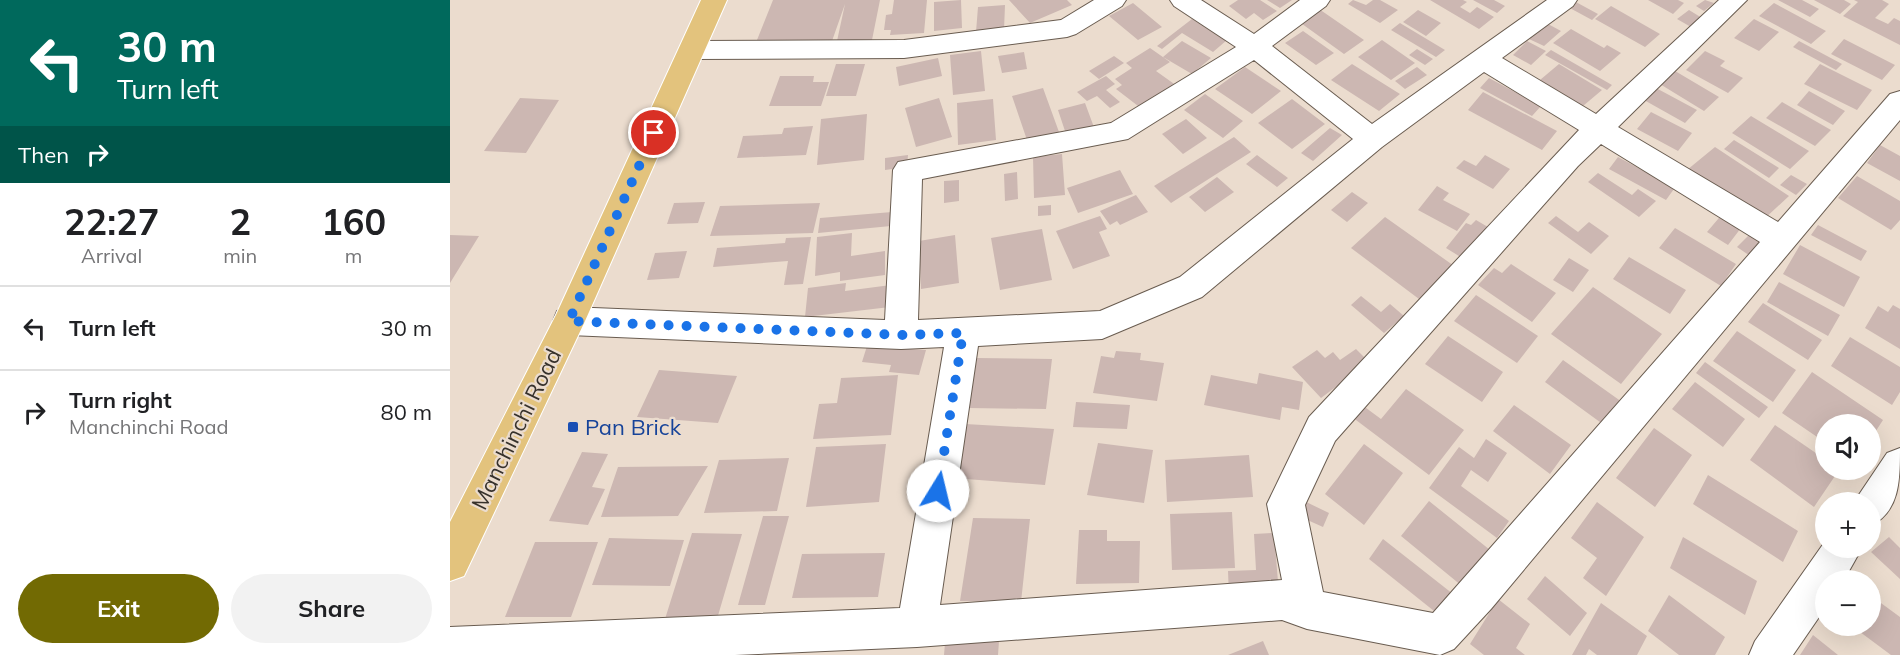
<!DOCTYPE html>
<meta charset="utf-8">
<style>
body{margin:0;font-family:Mulish,sans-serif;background:#f2f2f2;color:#202124;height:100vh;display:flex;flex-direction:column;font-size:22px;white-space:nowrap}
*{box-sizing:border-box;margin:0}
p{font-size:20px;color:#757577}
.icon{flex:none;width:33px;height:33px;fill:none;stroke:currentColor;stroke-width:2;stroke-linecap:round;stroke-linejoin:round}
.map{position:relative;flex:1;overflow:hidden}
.sheet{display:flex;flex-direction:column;background:#fff;width:450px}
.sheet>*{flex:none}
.guide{background:#00695c;color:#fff;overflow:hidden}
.controls{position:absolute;left:1365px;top:414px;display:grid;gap:12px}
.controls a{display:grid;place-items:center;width:66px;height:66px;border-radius:50%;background:#fff;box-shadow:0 6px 24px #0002;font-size:30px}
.pin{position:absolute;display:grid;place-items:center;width:51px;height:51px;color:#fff;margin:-26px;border:3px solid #fff;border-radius:50%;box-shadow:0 2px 6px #0007}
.me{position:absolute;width:66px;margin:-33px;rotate:9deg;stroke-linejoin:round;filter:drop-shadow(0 0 4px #0008)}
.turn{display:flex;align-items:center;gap:21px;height:126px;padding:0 18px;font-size:27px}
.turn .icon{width:78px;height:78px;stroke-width:2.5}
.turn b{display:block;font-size:42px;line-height:51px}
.then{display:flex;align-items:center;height:57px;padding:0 18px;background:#0003;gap:12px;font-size:22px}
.eta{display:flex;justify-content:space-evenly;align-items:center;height:102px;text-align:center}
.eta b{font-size:36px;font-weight:700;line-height:42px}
.primary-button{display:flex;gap:12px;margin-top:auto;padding:12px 18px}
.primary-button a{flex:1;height:69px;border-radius:36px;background:#726a03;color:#fff;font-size:24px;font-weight:700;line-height:69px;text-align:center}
.primary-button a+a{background:#f2f2f2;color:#202124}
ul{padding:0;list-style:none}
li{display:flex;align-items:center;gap:18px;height:84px;padding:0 18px;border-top:2px solid #e0e0e0}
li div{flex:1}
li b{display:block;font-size:22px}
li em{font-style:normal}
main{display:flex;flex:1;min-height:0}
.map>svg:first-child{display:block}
.building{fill:#ccb7b2}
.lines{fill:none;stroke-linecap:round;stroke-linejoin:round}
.minor-casing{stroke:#695c50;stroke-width:2}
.major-casing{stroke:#fff;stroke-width:2}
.minor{fill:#fff;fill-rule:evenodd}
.major{fill:#e3c37d;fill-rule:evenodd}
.route{stroke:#1a73e8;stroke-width:10;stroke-dasharray:0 18}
.transit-dot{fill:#1a4fb4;stroke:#ebdcce;stroke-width:2}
.labels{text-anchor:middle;stroke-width:4.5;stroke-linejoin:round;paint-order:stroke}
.transit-label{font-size:22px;fill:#164399;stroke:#ebdcce;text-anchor:start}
.street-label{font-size:22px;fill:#37322c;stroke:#ebdcce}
</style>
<main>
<section class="sheet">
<div class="guide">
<div class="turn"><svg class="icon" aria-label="left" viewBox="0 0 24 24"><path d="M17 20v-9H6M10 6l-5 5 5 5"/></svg><div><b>30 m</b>Turn left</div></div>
<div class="then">Then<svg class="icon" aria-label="right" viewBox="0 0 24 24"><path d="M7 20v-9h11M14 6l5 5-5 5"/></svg></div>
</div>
<div class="eta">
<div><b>22:27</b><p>Arrival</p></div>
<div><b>2</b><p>min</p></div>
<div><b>160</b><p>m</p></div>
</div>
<ul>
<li><svg class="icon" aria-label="left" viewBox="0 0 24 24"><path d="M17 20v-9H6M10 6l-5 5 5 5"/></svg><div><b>Turn left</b></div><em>30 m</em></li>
<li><svg class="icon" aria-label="right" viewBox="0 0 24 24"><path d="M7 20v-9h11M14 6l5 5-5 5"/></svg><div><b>Turn right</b><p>Manchinchi Road</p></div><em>80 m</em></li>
</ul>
<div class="primary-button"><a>Exit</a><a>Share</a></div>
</section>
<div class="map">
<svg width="1450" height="655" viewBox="0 0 1450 655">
<rect width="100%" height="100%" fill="#ebdcce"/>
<path class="building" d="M323 0H430L422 40 387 41 395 4 382 41 307 40Z
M444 0H477L474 33 440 35 441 30H434L436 15 442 14Z
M511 0 512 28 484 31V2Z
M559 0H617L622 5 580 23Z
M788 0H810L827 11 813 20 804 13 796 19 779 6Z
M817 0H842L830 8Z
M903 0 916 5 923 0H930L948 10 930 23 898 4Z
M980 0H1013L1017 2 1010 7 1020 13 1027 7 1044 17 1029 29Z
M1023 0H1044L1055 6 1047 13Z
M1198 0H1228L1234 3 1223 14Z
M1255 0 1264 3 1254 11 1246 6Z
M1328 0H1352L1369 9 1360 17Z
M1364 0H1394L1401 4 1390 14Z
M1404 0H1432L1439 4 1425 18 1438 24 1444 18 1450 21V45L1393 16 1408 2Z
M1124 1 1148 14 1142 20 1118 7Z
M683 3 712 27 688 40 659 16Z
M1324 3 1376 31 1361 44 1309 16Z
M555 5 554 30 526 32 528 7Z
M1161 6 1210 34 1195 47 1145 19Z
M869 9 914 40 894 54 848 21Z
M968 10 991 23 976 36 953 22Z
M1239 10 1252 18 1241 27 1227 19Z
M742 19 777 40 763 52 732 33 712 49 707 46Z
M1304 19 1329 32 1309 51 1284 38Z
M950 23 995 50 986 57 941 30Z
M1098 24 1111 31 1094 46 1079 39Z
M1121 29 1154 48 1157 45 1171 53 1150 71 1103 43Z
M853 31 884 53 866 65 835 43Z
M1394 39 1445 65 1432 80 1381 54Z
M932 40 965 63 941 80 908 57Z
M732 41 761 58 742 74 713 57Z
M1077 41 1096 51 1081 65 1063 55Z
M1349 41 1392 64 1386 70 1343 47Z
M700 48 720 62 706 71 727 86 692 109 666 89 672 85 665 79 682 68 676 63Z
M967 49 983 59 975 65 959 55Z
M1101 50 1162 85 1157 90 1095 55Z
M531 51 535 91 503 95 500 55Z
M1255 51 1275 61 1270 66 1293 78 1278 93 1236 70Z
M574 52 577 69 552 73 548 56Z
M664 56 674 63 649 79 639 71Z
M488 58 492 76 449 86 446 67Z
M386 64H415L406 96H376Z
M902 64 950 94 929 111 881 80Z
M1109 64 1152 90 1133 106 1090 80Z
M1370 64 1422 90 1407 110 1354 84Z
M795 67 831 91 802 114 765 89Z
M967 67 977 75 955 89 945 81Z
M1220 68 1269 97 1254 111 1205 81Z
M330 76H364L363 82H379L371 106H319Z
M656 76 665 84 656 90 670 102 660 108 647 96 637 101 627 92Z
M1039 78 1091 106 1082 116 1030 88Z
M593 88 609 132 577 140 562 96Z
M1206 88 1247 110 1235 123 1194 100Z
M1359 91 1395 111 1383 125 1347 105Z
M1033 92 1107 131 1092 150 1018 110Z
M755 94 793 121 773 138 734 110Z
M70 98 109 100 76 153 34 151Z
M489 98 502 137 466 147 455 108Z
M543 99 546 140 508 145 507 103Z
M842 99 875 124 842 149 808 123Z
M1332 102 1381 130 1365 146 1316 118Z
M635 103 645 130 617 137 608 110Z
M1201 112 1242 133 1228 151 1187 129Z
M417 114 414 160 367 165 371 119Z
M1301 116 1359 151 1340 169 1282 133Z
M736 119 757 138 733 154 712 134Z
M363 126 356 155 287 158 293 136 332 134 334 128Z
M880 128 892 135 863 161 851 153Z
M784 137 801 152 721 203 704 186Z
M1284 140 1329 168 1319 178 1274 149Z
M1430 145 1450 156V181L1417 163Z
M1265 147 1339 196 1312 221 1237 170Z
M612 154 615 195 584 198 583 157Z
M458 155 457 167 435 170V158Z
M807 155 838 178 827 187 796 164Z
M1035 155 1060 169 1043 189 1006 168 1014 160 1026 166Z
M1168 157 1205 177 1209 171 1229 182 1216 200 1159 169Z
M670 170 683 194 628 213 617 188Z
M567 172 568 199 555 201 554 174Z
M1148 173 1182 195 1188 189 1206 201 1189 217 1138 182Z
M1341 175 1357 184 1346 195 1330 185Z
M1407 176 1450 201V220L1441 230 1388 198Z
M767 177 784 192 755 212 739 197Z
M509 180V201L494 203V181Z
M987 186 999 193 993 200 1020 214 1007 231 968 210Z
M902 192 918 203 897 222 881 210Z
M686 195 698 212 670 225 667 221 660 225 650 211Z
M255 202 248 223 217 224 224 203Z
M370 203 363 233 260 236 270 206Z
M601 205V215L588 216V206Z
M442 212 441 226 368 233 370 218Z
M1274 212 1294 224 1278 245 1257 232Z
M650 216 657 229 649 232 660 256 623 269 606 231Z
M1106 216 1128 232 1139 222 1159 236 1141 254 1098 223Z
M935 217 1007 268 973 302 901 248Z
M1026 220 1043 230 1017 261 996 248 1016 223 1021 225Z
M1368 225 1417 251 1411 261 1361 235Z
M1225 228 1286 264 1271 286 1209 248Z
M1306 228 1325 240 1306 260 1287 247Z
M592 229 602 280 550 290 541 238Z
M402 233 401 256 435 251V275L390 281V272L365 276 367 237Z
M0 235 29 236 0 283Z
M505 235 509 283 471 289 469 241Z
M361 237 353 284 334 285 338 261 263 267 267 248 335 243 336 238Z
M1350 245 1410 277 1394 307 1333 274Z
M237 251 229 278 197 280 205 253Z
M1179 257 1236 290 1220 314 1163 279Z
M1119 258 1139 270 1123 292 1103 280Z
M1061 264 1106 293 1082 322 1028 285 1044 268 1052 273Z
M1329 282 1390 315 1378 336 1317 302Z
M396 283 395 291 441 285 440 307 355 317 358 288Z
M1143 287 1212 334 1171 384 1101 334Z
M1026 295 1088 336 1067 363 1004 321Z
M911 296 931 312 940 304 954 316 934 333 901 305Z
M1313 303 1372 340 1358 360 1298 322Z
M1443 305 1450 309V349L1415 328 1428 306 1438 312Z
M1287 331 1346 370 1323 402 1263 361Z
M998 336 1053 372 1032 402 975 364Z
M1400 337 1450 367V392L1442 405 1381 366Z
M417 346 476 350 469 375 439 372 441 365 412 362Z
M906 349 919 362 871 398 842 367 867 350 875 358 883 352 890 360Z
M666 351 691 353 690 360 714 363 707 401 643 393 651 356 664 358Z
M527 358 602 359 596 409 519 408Z
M1113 360 1172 402 1154 425 1095 382Z
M1255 362 1318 407 1309 418 1246 373Z
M209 370 287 376 268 423 187 417Z
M1362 372 1433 420 1420 440V424H1376V443L1332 413Z
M809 373 853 382 849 410 832 407 830 420 754 405 761 375 807 384Z
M448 375 441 435 363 439 369 404 387 403 391 378Z
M1245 382 1295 419 1273 447 1222 409Z
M956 389 1014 430 979 475 902 417 912 405 931 419Z
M626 402 680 405 677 429 623 427Z
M1064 405 1121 445 1100 474 1043 431Z
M515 424 604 429 595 485 503 478Z
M1325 425 1376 460V470H1389L1364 507 1300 460Z
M1204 428 1242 455 1205 507 1166 478Z
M1036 439 1057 453 1038 482 1021 470 1011 486 1059 521 1047 538 979 488 1009 447 1024 458Z
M648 443 703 450 694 503 637 495Z
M436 444 429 502 356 507 366 447Z
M914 444 953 473 914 525 875 494Z
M132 452 158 454 142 487 155 489 138 525 99 521Z
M799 455 803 497 717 502 715 460Z
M339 458 327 511 254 513 269 460Z
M258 466 228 516 151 517 168 467Z
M1258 475 1348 531 1333 562 1243 504Z
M850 499 879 513 873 527 844 514Z
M979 501 1040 550 1012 586 951 536Z
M1147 502 1194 537 1156 596 1133 578 1147 558 1121 538Z
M782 512 785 568 722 570 720 514Z
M313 516H339L315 605H288Z
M523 518 580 519 571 602 510 601Z
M629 530H657V541H690L689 583 626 584Z
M242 533 292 534 267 619H215Z
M824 533 829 594 779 596 778 571 806 570 804 534Z
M1233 537 1307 581 1295 615 1220 568Z
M1439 537 1450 548V579L1421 552Z
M159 538 234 540 220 586 142 585Z
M933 539 1003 594 989 615 919 559Z
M85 542H148L121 617H55Z
M435 553 428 597 342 598 352 554Z
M1095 576 1137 613 1120 636 1077 599Z
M1219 595 1275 637 1265 655H1229L1198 631Z
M1420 595 1450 617V655H1441L1402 626H1420Z
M1048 599 1080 624 1066 648 1075 655H1034L1020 644Z
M1151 603 1197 636 1187 655H1147L1139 649 1136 655H1122Z
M1363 635 1388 655H1350Z
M549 641 548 655H494L495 643Z
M813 641 819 655H778Z"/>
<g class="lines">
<defs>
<path id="minor" d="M644 0H676L672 6 626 34 617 37 454 58 243 59 234 56 230 50 234 44 243 41 454 40 611 20Z
M720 0H751L804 34 850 0H880L876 6 822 46 922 124 1097 0H1127L1123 6 1052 58 1146 114 1269 0H1297L1168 127 1328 222 1440 94 1450 91V120L1041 609 1004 649 990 655 857 629 832 620 467 647 285 655H0V627L450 608 494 347 451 349 119 335 107 331 103 321 107 311 119 307 435 320 443 170 448 162 661 123 786 47 724 6ZM804 60 903 139 730 277 650 311 468 320 472 179 678 139ZM1034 72 1129 130 859 417 817 504 832 580 490 605 528 346 652 339 752 297 932 147ZM1151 144 1310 242 983 613 873 592 855 505 885 441 1128 166Z
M1450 448C1450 480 1450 512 1420 526V502H1404L1437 453Z
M1376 540V548H1412L1394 580H1376V607L1343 655H1299L1305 641Z"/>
<path id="major" d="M251 0H277L135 321 14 576 0 581V522L106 315Z"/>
</defs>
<use href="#minor" class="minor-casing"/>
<use href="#major" class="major-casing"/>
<use href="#minor" class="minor"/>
<use href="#major" class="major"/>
</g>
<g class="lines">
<path class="route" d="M204 133 119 321 451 335 513 333 488 491"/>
</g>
<rect class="transit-dot" x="117" y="421" width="12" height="12" rx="3"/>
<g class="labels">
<g class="transit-label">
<text x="135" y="435">Pan Brick</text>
</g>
<g class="street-label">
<text transform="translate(66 429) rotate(-64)" y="8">Manchinchi Road</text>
</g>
</g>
</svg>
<div class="controls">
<a><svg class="icon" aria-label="sound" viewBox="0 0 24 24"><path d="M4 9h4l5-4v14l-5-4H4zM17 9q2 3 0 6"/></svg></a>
<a>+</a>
<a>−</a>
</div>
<div class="pin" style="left:204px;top:133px;background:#d93025"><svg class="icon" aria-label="arrive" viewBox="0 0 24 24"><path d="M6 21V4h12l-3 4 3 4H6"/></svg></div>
<svg class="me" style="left:488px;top:491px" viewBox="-20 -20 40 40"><circle r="19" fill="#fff"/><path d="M0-13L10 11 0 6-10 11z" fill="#1a73e8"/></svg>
</div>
</main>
